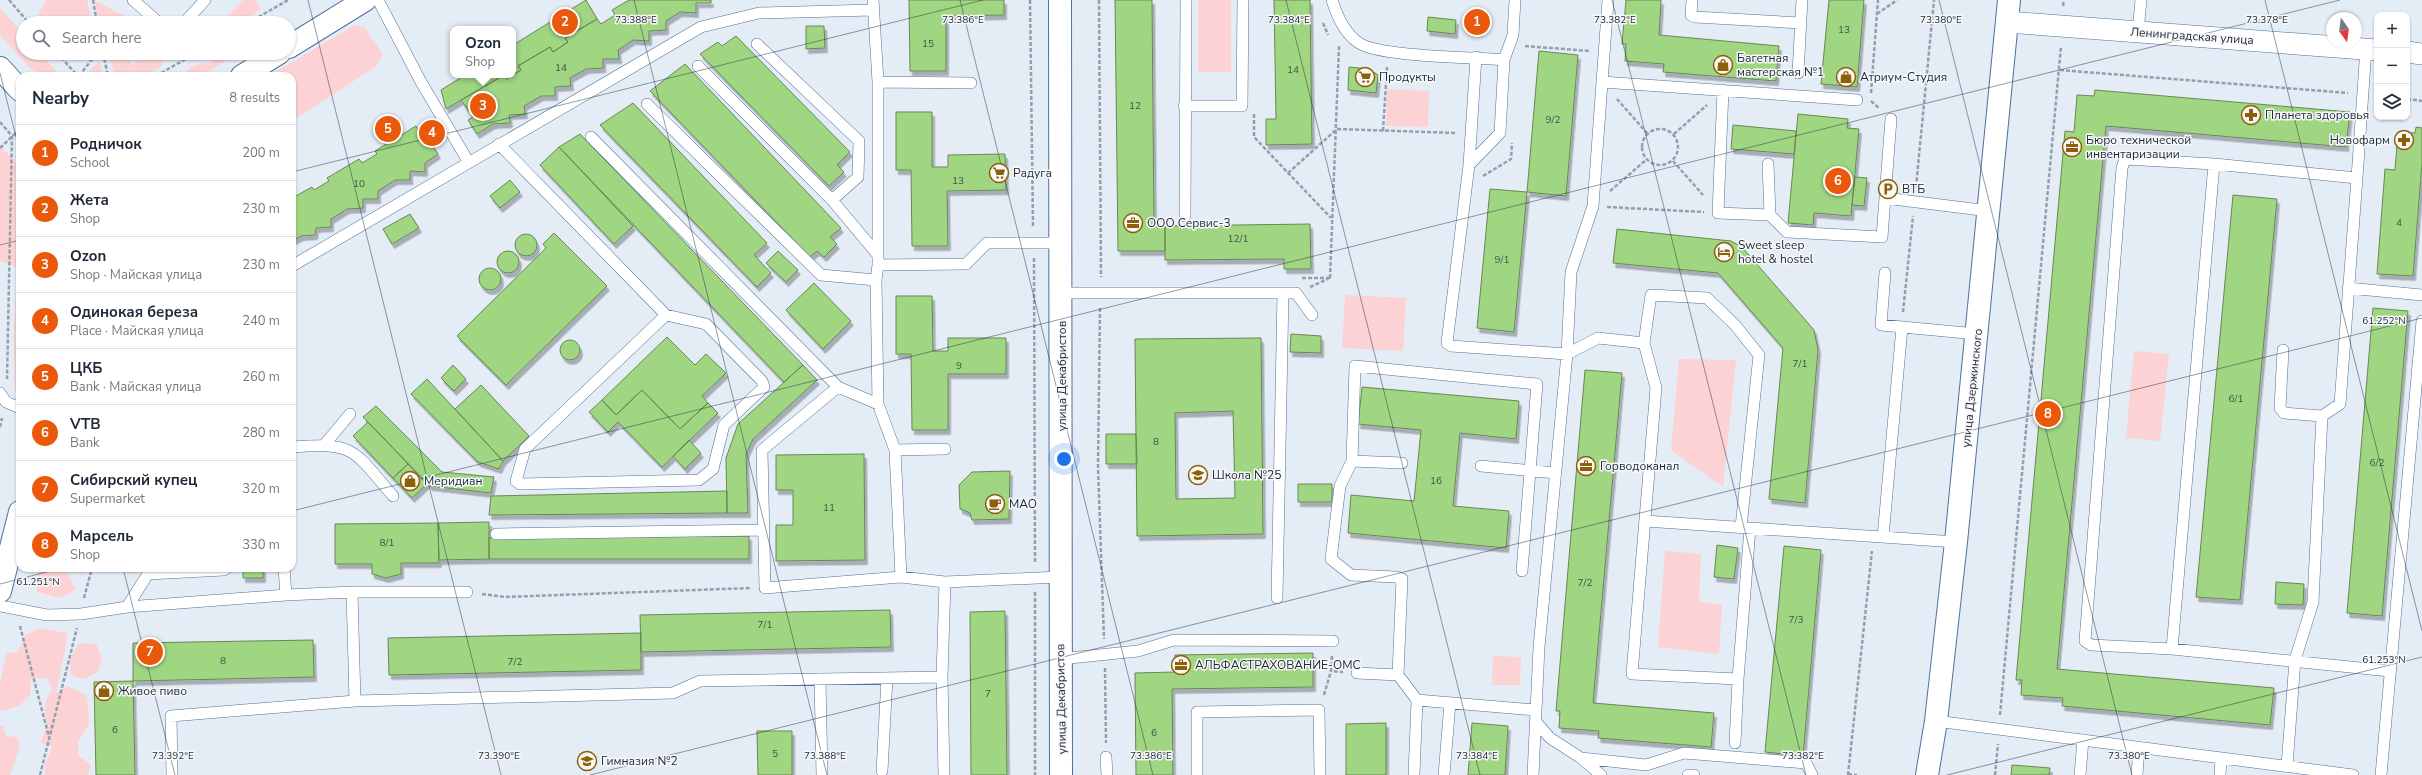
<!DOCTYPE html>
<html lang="en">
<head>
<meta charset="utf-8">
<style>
  :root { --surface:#fff; --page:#f6f6f7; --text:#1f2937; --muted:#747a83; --line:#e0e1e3; --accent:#ea580c }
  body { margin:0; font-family:"Nunito Sans",sans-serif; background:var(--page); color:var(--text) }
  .controls { position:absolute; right:12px; top:12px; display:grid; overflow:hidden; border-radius:8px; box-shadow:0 1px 3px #0004 }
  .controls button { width:36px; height:36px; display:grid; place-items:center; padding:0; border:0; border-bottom:1px solid var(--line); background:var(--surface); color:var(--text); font:20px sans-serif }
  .compass { position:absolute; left:2326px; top:12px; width:36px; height:36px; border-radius:50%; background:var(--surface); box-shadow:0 1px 3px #0004; rotate:166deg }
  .you { position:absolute; left:1064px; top:459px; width:14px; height:14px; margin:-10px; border:3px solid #fff; border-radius:50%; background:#1a73e8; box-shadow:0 0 0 6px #1a73e833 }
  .badge { display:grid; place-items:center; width:26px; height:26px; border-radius:50%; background:var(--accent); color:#fff; font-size:13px; font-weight:700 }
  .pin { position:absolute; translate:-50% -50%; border:2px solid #fff; box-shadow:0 1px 4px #0006 }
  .popup { position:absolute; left:450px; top:26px; width:66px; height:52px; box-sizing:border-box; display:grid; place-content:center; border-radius:8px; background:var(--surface); filter:drop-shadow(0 1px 3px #0005); font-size:13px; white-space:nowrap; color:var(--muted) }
  .popup b { font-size:15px; color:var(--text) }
  .popup::after { content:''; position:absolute; left:50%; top:100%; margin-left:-8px; border:8px solid transparent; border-top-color:var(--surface) }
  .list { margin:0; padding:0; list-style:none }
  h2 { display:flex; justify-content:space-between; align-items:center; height:52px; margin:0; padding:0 16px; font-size:17px }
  h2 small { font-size:13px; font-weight:400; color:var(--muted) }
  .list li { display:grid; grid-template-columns:26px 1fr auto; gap:12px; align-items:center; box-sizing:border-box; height:56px; padding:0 16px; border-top:1px solid var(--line) }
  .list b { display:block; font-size:15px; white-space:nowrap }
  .list p { margin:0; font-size:13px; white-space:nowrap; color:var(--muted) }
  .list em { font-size:13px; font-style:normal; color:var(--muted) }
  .icon { flex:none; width:22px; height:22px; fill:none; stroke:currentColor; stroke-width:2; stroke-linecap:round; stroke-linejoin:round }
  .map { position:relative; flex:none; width:2422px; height:775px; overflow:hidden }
  .search { position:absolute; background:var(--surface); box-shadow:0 1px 3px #0004; left:16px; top:16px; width:280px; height:44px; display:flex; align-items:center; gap:10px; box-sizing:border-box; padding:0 14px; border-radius:22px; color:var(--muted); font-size:15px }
  .panel { position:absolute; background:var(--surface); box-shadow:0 1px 3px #0004; left:16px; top:72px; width:280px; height:500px; border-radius:12px }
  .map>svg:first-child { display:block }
  .green { fill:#fcd2d4 }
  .building { fill:#a0d682; stroke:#688756; fill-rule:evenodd; filter:url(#shadow) }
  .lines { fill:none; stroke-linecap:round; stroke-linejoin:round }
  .lane-casing { stroke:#4e719d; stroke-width:12 }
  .street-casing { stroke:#4e719d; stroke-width:22 }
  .secondary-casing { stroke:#4e719d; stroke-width:24 }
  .path { stroke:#959fac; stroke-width:2.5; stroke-dasharray:4 2; stroke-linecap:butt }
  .lane { stroke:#fff; stroke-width:11 }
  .street { stroke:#fff; stroke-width:21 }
  .secondary { stroke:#fff; stroke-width:22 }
  .ticks { fill:none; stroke:#19283a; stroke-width:1; stroke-opacity:0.45 }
  .labels { text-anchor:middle; stroke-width:3; stroke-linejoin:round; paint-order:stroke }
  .number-label { font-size:10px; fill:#3b544c }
  .street-label { font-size:12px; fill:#19283a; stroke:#f8f8f8 }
  .poi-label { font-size:12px; fill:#19283a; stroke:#f8f8f8; text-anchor:start }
  .ticks-label { font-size:10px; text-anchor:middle; fill:#19283a; stroke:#f8f8f8; stroke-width:3; stroke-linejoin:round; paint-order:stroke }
</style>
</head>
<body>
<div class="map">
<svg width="2422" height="775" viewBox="0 0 2422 775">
  <defs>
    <filter id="shadow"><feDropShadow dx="2.5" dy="4.5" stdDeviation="0" flood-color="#0004"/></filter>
  </defs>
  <rect width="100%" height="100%" fill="#e4ecf6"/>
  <path class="green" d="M46 0H87L92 23H74L64 19V23H39L36 19Z
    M94 0 136 22 100 23Z
    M243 0H257L260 10 237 23H223V20Z
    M1198 0H1231V72H1198Z
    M0 8 23 34V53H40L56 71 53 76H41L30 68 0 35Z
    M355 25 365 28 383 54 375 67 292 121V76H268Z
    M129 53 131 65 152 53H182L173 60 164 59 161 67 145 76H115L110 59Z
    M217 53H239L201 76H183L190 67 211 62Z
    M99 61 103 76H85Z
    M1387 89 1429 91 1428 127 1386 126Z
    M0 146 20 167V382L15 391 14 332 17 267 0 261Z
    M1345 295 1406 298 1403 351 1342 348Z
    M2134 351 2169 354 2160 441 2126 438Z
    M1679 359 1736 360 1723 487 1671 450Z
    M1665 551 1701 554 1699 601 1722 605 1719 654 1658 647Z
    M38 568H85L84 574 66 571 76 590 60 598 37 592Z
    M110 568H153L133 574Z
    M39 628 67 633 66 646 56 693 68 686 87 696 89 724 78 742V755L91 765 88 775H45V765L53 746 41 743 47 724 44 705 52 689 48 678H31L30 695 19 706 2 711 0 709V683L7 653 18 652 26 635Z
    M79 643 96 644 102 658 98 672 83 679 71 675 70 659Z
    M1493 656 1521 657 1520 685H1492Z
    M0 725 3 726 6 736 17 737 20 746 10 775H0Z"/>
  <path class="building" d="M586 0 597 19 565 38 568 42 553 52 550 47 518 66 521 70 507 79 504 75H513V45Z
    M629 0H711V3H696V13L680 12 666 21V30L649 31V41L633 40 618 50 619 59H603V68L586 69 570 78 571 86 555 87V96H541L524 106 525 114 509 115 510 123 493 124 477 134 468 120 473 117 461 100 504 75 507 79 521 70 518 66 550 47 553 52 568 42 565 38 597 19 601 24 615 15 612 10Z
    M909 0H1004V15L946 16V71H910Z
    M1115 0H1152L1154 226H1165V251H1118Z
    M1274 0H1310L1312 144 1266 145V119H1276Z
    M1626 0H1661L1659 35 1779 46 1776 81 1663 72 1664 64 1625 61 1626 44H1622Z
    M1829 0H1864L1857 87 1821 84Z
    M1428 17 1456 20 1455 34 1427 31Z
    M806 26H824L825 48 806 49Z
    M736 36 850 152 837 165 844 172 829 186 700 54 718 42 722 46Z
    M1539 51 1578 55 1566 196 1527 192Z
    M685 64 841 228 830 237 837 244 824 257 817 251 810 257 650 91Z
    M1349 67 1369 69 1378 75 1376 93 1348 90Z
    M465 75H504L446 109 441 90Z
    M2095 90 2350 112 2346 147 2106 126 2057 669 2274 688 2270 725 2062 706 2063 698 2021 695 2022 680H2016L2065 131 2074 132 2077 95 2094 96Z
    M633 103 767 243 754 255 771 273 757 287 600 125Z
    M896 112H932V167H948V155L1005 154 1006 190 947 191 948 246H912L911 170H896Z
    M1798 114 1848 119 1847 128 1859 129 1851 216 1814 213 1813 225 1788 223Z
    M1733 125 1796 131 1794 154 1731 149Z
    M416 126 427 145 431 143 438 154 425 163V172L410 171V180H395L378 191V199H363V208L347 209 331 219V227L316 228 315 235 301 236 292 241V198L312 187 314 190 329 181 327 178 359 159 362 163 377 154 375 151Z
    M2416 127 2422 128V163L2413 276 2377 274 2385 169 2395 170 2398 132 2415 133Z
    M580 134 803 365 784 382 559 147Z
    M559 147 633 226 614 244 540 165Z
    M1855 177 1867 178 1864 206 1852 205Z
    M510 180 520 192 500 208 490 196Z
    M1490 189 1527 192 1514 332 1477 328Z
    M2233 195 2277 199 2240 600 2196 597Z
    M410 214 419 228 392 244 383 229Z
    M1310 224 1311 269H1284V259L1165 260V226Z
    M1617 229 1731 241 1742 247 1814 330 1818 350 1805 503 1769 499 1783 348 1718 273 1613 263Z
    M554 233 607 286 506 385 457 336 546 248 543 244Z
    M515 245a11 11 0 1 1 22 0a11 11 0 1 1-22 0Z
    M778 251 798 270 786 282 766 263Z
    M497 262a11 11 0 1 1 22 0a11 11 0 1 1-22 0Z
    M479 279a11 11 0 1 1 22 0a11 11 0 1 1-22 0Z
    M814 283 851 321 823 349 786 310Z
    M896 296H932L933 351H948V338H1006V374H948V430H912L911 354H896Z
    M2373 308 2408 311 2382 616 2347 613Z
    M1291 334 1321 336V353L1290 352Z
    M667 337 695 365 706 354 726 373 702 396 708 403 680 429 642 390 616 415 602 400Z
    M1261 338 1263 534 1137 536 1135 339ZM1233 411 1235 498 1176 499 1175 413Z
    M560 350a10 10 0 1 1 20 0a10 10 0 1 1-20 0Z
    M453 365 466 379 454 391 441 378Z
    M803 365 817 380 753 439 746 454 748 513H727L726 458 738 424Z
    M1585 370 1622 373 1593 703 1714 713 1711 747 1598 738 1599 731 1559 728 1560 711H1556Z
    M427 379 503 461 499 469 478 462 411 394Z
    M481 385 529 436 503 461 455 409Z
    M1362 387 1519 401 1516 439 1460 433 1457 464 1453 506 1509 511 1506 548 1348 533 1351 495 1414 501 1421 430 1358 424Z
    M642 390 680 429 708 403 718 413 662 467 618 422 608 432 589 412 602 400 616 415Z
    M376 406 442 472 494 477 491 493 430 486 363 417Z
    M368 422 408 464 393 478 353 436Z
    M1106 434H1136L1137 464H1106Z
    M689 440 701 453 685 469 673 456Z
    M864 454 865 560 776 561V525H793V490H776V455Z
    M408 464 427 484 412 498 393 478Z
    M1010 471 1009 519 972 520 970 513 960 509 959 485 972 472Z
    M1298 484H1332V502H1298Z
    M727 491V513L489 515 491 496Z
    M489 522V559L439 560 438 523Z
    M438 523 439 563H401V574L386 578 372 574V564H335V524Z
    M749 536V559H489V538Z
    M1717 545 1738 548 1734 579 1714 577Z
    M1784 546 1821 550 1803 756 1765 752Z
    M243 568H263V578H243Z
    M2276 582 2304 584 2303 605 2275 604Z
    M890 610 891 647 641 652 640 615Z
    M1005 611 1007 775H971L970 612Z
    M641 633V670L389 675 388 638Z
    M313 640 314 677 133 681V643Z
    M1313 653V687L1172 689 1173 775H1136L1135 673 1175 672V655Z
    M133 681 135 775H96L94 682Z
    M1386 723V775H1346V724Z
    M1472 723 1508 726 1505 775H1468Z
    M757 731H792V775H758Z
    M2012 765 2050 768 2049 775H2011Z"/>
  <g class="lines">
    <g class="lane-casing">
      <path id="lane" d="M133 0 157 21 162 23
        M378 0 421 82 468 161
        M873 0 878 82V265L876 280 878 404 895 450 901 577
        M1332 0C1337 16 1344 33 1359 43 1380 57 1473 57 1504 60
        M1692 0 1691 15 1695 17 1800 23
        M184 23 205 0
        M2138 32 2141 0
        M757 44 859 141 858 177 832 200
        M2366 48 2357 178 2214 164 2125 159 2122 168 2085 641 2091 645 2172 649 2390 671
        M1476 57 1469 165 1447 343 1451 346 1567 354 1598 338 1644 343
        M698 66 832 200 878 255
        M1798 73 1802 0
        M878 82 971 83
        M1602 82 1857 100
        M1723 90 1718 213 1770 215
        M647 104 821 275 876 280
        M1184 106H1242L1243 0
        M591 137 838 387 878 404
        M499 144 666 315 706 324 762 381 764 387 724 425 713 469 699 480 520 484 516 481 525 449 666 315
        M1768 164 1770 215 1787 232 1882 237 1891 119
        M1469 165 1500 133 1504 60 1513 35 1515 0
        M1885 198 1989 211
        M1185 216 1186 0
        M878 265 966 264 987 243H1060
        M292 266 701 27 759 13 873 10
        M1885 273 1881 325 1977 334
        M2348 288 2422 295
        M1061 293H1296L1312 315
        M2283 350 2280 408 2284 413 2322 416
        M838 387 762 450 765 588 901 577 945 582 1060 577
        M0 393 6 402 20 408
        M325 444 350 414
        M292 447C356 442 353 450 393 496
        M895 450 945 449
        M1352 461 1402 463
        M1481 466 1556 473
        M1645 521 1956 542
        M496 534 764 530
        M1883 537 1902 327
        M284 568 286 595
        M352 592 355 701
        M1277 598 1283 293
        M0 606 47 615 81 614 127 607 286 595 352 592H467
        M127 607 148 574 224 570 227 568
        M2172 649 2214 164
        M1060 659 1138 651 1174 640 1333 641
        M1357 673 1398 675
        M820 679 822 775
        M1738 679 1632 674 1656 388 1644 343 1651 295 1707 298 1735 325 1759 355 1741 527
        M1417 700 1536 710
        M1936 721 2353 775
        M1536 722 1550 738 1581 758 1646 765 1684 753 1806 763 1812 775
        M1735 743 1738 679 1750 528
        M1106 757 1107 775
        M1581 758 1601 775
        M2287 766 2295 660 2313 602 2322 416 2340 404 2357 178
        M882 771 887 678
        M172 775 171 716 355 701 673 693 700 681 942 677
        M944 775 942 677 945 582
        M1197 775V712L1319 710 1320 775
        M1414 775 1417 700 1398 675 1402 579 1396 577 1351 575 1331 559 1340 486 1352 461 1355 366 1537 384 1522 571
        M1444 775 1450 703
        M1533 775 1539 647 1567 354 1571 272 1593 206 1608 0
        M1688 775H1694
        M2080 775 2083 740
        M2137 775 2139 747
        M2220 775 2221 758
        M2381 775 2422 321"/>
    </g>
    <g class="street-casing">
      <path id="street" d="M2007 22 2377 50
        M2407 52 2422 54"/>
    </g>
    <g class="secondary-casing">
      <path id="secondary" d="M1060 0 1061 775
        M289 47 365 0
        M0 68 20 90
        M242 76 279 53
        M0 591 20 512
        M1927 775 1936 721 1956 542 2009 0"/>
    </g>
    <path class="path" d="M9 0 29 23
      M93 0 97 23
      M1030 0 1033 227
      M1099 0 1101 277
      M2063 6 2064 0
      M1877 14 1897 0
      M248 23 288 0
      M1323 23 1328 35
      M1525 46 1590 51
      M57 53 78 76
      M103 53 108 76
      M2060 70 2348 93
      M79 76 97 53
      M156 76 196 53
      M1871 93 1878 0
      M1617 99 1647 133
      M2407 99 2422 101
      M1871 101 1880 109
      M1254 114V137L1331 218
      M0 122 12 136 7 379
      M1642 147a18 18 0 1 1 36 0a18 18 0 1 1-36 0Z
      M1383 131 1387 67
      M1674 134 1707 105
      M0 148 20 129
      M1673 161 1703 195
      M1288 173 1337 129 1456 133
      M1483 176 1511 159 1512 143
      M1916 187 1934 0
      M1610 191 1646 160
      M1607 207 1704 212
      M1034 258 1035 563
      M1302 278H1330
      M1330 278 1339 46
      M1310 287 1328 279
      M1100 308 1098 467 1104 639
      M1903 312 1913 216
      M0 427 2 418
      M1035 592V775
      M482 594 505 597 750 588
      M84 598 92 568
      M20 626 49 737
      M1332 656 1331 671 1343 672
      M1105 668 1106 743
      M1324 695 1331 671
      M2000 715 2061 46
      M1848 774 1857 775
      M40 775 77 628
      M1848 775 1872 551
      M1995 775 1998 744"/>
    <use href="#lane" class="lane"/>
    <use href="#street" class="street"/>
    <use href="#secondary" class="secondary"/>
  </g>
  <path class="ticks" d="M308 0 501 775M634 0 827 775M960 0 1153 775M1286 0 1480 775M1612 0 1806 775M1939 0 2132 775M2265 0 2422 631M0 73 20 153M292 172 983 0M0 245 20 240M292 511 2340 0M123 568 175 775M0 584 62 568M590 775 2422 318M1947 775 2422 657"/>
  <defs>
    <g id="shop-ring" transform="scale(1)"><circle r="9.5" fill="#f8f8f8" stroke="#8e5f07" stroke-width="1.5"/><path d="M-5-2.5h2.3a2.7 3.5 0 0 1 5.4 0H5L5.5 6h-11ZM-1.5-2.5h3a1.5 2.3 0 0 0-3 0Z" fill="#8e5f07"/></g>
    <g id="supermarket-ring" transform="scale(1)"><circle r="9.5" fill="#f8f8f8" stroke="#8e5f07" stroke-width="1.5"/><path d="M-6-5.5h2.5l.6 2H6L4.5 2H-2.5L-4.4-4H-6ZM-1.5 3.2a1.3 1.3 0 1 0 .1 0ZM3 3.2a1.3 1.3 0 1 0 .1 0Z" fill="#8e5f07"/></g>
    <g id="pharmacy-ring" transform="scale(1)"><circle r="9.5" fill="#f8f8f8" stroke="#8e5f07" stroke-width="1.5"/><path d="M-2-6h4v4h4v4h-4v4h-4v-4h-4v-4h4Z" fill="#8e5f07"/></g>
    <g id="office-ring" transform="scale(1)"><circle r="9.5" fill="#f8f8f8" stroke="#8e5f07" stroke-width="1.5"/><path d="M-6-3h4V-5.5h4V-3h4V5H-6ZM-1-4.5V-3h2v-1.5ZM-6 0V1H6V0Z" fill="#8e5f07"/></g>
    <g id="parking-ring" transform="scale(1)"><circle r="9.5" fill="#f8f8f8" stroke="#8e5f07" stroke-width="1.5"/><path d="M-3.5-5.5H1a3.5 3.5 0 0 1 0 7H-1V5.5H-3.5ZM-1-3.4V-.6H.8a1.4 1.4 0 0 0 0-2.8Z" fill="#8e5f07"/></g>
    <g id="hotel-ring" transform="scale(1)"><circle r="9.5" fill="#f8f8f8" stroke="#8e5f07" stroke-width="1.5"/><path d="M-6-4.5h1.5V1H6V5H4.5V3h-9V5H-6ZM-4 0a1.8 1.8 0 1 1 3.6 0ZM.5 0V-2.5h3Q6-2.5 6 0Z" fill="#8e5f07"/></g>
    <g id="school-ring" transform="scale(1)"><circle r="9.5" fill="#f8f8f8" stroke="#8e5f07" stroke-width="1.5"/><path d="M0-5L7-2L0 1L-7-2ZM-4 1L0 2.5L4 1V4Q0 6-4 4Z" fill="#8e5f07"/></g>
    <g id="cafe-ring" transform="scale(1)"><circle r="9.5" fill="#f8f8f8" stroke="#8e5f07" stroke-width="1.5"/><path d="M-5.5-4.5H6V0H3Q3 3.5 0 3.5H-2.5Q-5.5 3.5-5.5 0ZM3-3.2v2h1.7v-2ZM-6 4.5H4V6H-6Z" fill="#8e5f07"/></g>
  </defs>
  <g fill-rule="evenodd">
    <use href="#shop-ring" x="1723" y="65"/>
    <use href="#supermarket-ring" x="1365" y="77"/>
    <use href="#shop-ring" x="1846" y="77"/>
    <use href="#pharmacy-ring" x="2251" y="115"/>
    <use href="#pharmacy-ring" x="2404" y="140"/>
    <use href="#office-ring" x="2072" y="147"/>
    <use href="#supermarket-ring" x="999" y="173"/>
    <use href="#parking-ring" x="1888" y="189"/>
    <use href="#office-ring" x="1133" y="223"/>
    <use href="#hotel-ring" x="1724" y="252"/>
    <use href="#office-ring" x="1586" y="466"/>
    <use href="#school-ring" x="1198" y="475"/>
    <use href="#shop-ring" x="410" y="481"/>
    <use href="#cafe-ring" x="995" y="504"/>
    <use href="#office-ring" x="1181" y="665"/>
    <use href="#shop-ring" x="104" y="691"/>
    <use href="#school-ring" x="587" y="761"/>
  </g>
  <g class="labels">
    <g class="number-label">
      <text x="1844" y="33">13</text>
      <text x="928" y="47">15</text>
      <text x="561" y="71">14</text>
      <text x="1293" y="73">14</text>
      <text x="1135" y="109">12</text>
      <text x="1553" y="123">9/2</text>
      <text x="958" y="184">13</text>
      <text x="359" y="187">10</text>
      <text x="2399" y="226">4</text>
      <text x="1238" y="242">12/1</text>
      <text x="1502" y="263">9/1</text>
      <text x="1800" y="367">7/1</text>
      <text x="959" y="369">9</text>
      <text x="2236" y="402">6/1</text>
      <text x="1156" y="445">8</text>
      <text x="2377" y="466">6/2</text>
      <text x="1436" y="484">16</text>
      <text x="829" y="511">11</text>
      <text x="387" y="546">8/1</text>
      <text x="1585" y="586">7/2</text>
      <text x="1796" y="623">7/3</text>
      <text x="765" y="628">7/1</text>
      <text x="223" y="664">8</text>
      <text x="515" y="665">7/2</text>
      <text x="988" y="697">7</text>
      <text x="115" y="733">6</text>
      <text x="1154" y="736">6</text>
      <text x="775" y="757">5</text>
    </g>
    <g class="street-label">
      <text transform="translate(2192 36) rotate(4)" y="4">Ленинградская улица</text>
      <text transform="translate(1062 376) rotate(-90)" y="4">улица Декабристов</text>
      <text transform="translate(1972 388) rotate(-84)" y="4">улица Дзержинского</text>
      <text transform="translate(1061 699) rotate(-91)" y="4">улица Декабристов</text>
    </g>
    <g class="poi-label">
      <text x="1737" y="62">Багетная<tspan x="1737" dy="14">мастерская №1</tspan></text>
      <text x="1379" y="81">Продукты</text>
      <text x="1860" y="81">Атриум-Студия</text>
      <text x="2265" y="119">Планета здоровья</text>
      <text x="2086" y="144">Бюро технической<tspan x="2086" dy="14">инвентаризации</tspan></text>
      <text x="2390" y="144" text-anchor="end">Новофарм</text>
      <text x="1013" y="177">Радуга</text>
      <text x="1902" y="193">ВТБ</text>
      <text x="1147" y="227">ООО Сервис-3</text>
      <text x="1738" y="249">Sweet sleep<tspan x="1738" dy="14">hotel &amp; hostel</tspan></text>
      <text x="1600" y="470">Горводоканал</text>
      <text x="1212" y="479">Школа №25</text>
      <text x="424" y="485">Меридиан</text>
      <text x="1009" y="508">МАО</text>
      <text x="1195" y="669">АЛЬФАСТРАХОВАНИЕ-ОМС</text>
      <text x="118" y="695">Живое пиво</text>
      <text x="601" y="765">Гимназия №2</text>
    </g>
  </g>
  <g class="ticks-label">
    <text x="636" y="23">73.388°E</text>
    <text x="963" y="23">73.386°E</text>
    <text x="1289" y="23">73.384°E</text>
    <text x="1615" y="23">73.382°E</text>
    <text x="1941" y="23">73.380°E</text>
    <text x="2267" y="23">73.378°E</text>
    <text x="2384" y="324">61.252°N</text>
    <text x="38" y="585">61.251°N</text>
    <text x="2384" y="663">61.253°N</text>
    <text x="173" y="759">73.392°E</text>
    <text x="499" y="759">73.390°E</text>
    <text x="825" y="759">73.388°E</text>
    <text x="1151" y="759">73.386°E</text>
    <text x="1477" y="759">73.384°E</text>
    <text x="1803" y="759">73.382°E</text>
    <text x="2129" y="759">73.380°E</text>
  </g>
</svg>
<div class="controls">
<button>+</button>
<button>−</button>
<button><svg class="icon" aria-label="layers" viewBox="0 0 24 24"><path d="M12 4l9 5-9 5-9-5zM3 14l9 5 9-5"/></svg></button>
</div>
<svg class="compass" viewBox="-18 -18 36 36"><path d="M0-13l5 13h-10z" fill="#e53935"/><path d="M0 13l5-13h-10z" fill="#747a83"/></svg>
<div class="you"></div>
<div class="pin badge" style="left:1477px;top:22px">1</div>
<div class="pin badge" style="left:565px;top:22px">2</div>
<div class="pin badge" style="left:483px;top:106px">3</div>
<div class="popup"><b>Ozon</b>Shop</div>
<div class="pin badge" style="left:432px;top:133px">4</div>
<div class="pin badge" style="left:388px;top:129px">5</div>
<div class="pin badge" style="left:1838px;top:181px">6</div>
<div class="pin badge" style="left:150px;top:652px">7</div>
<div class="pin badge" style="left:2048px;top:414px">8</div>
<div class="search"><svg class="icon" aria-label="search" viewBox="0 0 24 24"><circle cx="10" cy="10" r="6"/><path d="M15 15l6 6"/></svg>Search here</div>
<section class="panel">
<h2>Nearby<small>8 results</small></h2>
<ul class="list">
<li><span class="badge">1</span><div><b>Родничок</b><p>School</p></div><em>200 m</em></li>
<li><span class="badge">2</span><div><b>Жета</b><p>Shop</p></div><em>230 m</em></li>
<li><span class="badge">3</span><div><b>Ozon</b><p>Shop · Майская улица</p></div><em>230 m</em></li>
<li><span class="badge">4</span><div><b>Одинокая береза</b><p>Place · Майская улица</p></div><em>240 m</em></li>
<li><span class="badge">5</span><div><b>ЦКБ</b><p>Bank · Майская улица</p></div><em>260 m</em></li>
<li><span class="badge">6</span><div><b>VTB</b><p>Bank</p></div><em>280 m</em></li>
<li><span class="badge">7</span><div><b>Сибирский купец</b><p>Supermarket</p></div><em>320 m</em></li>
<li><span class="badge">8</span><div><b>Марсель</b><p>Shop</p></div><em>330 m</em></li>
</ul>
</section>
</div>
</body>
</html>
